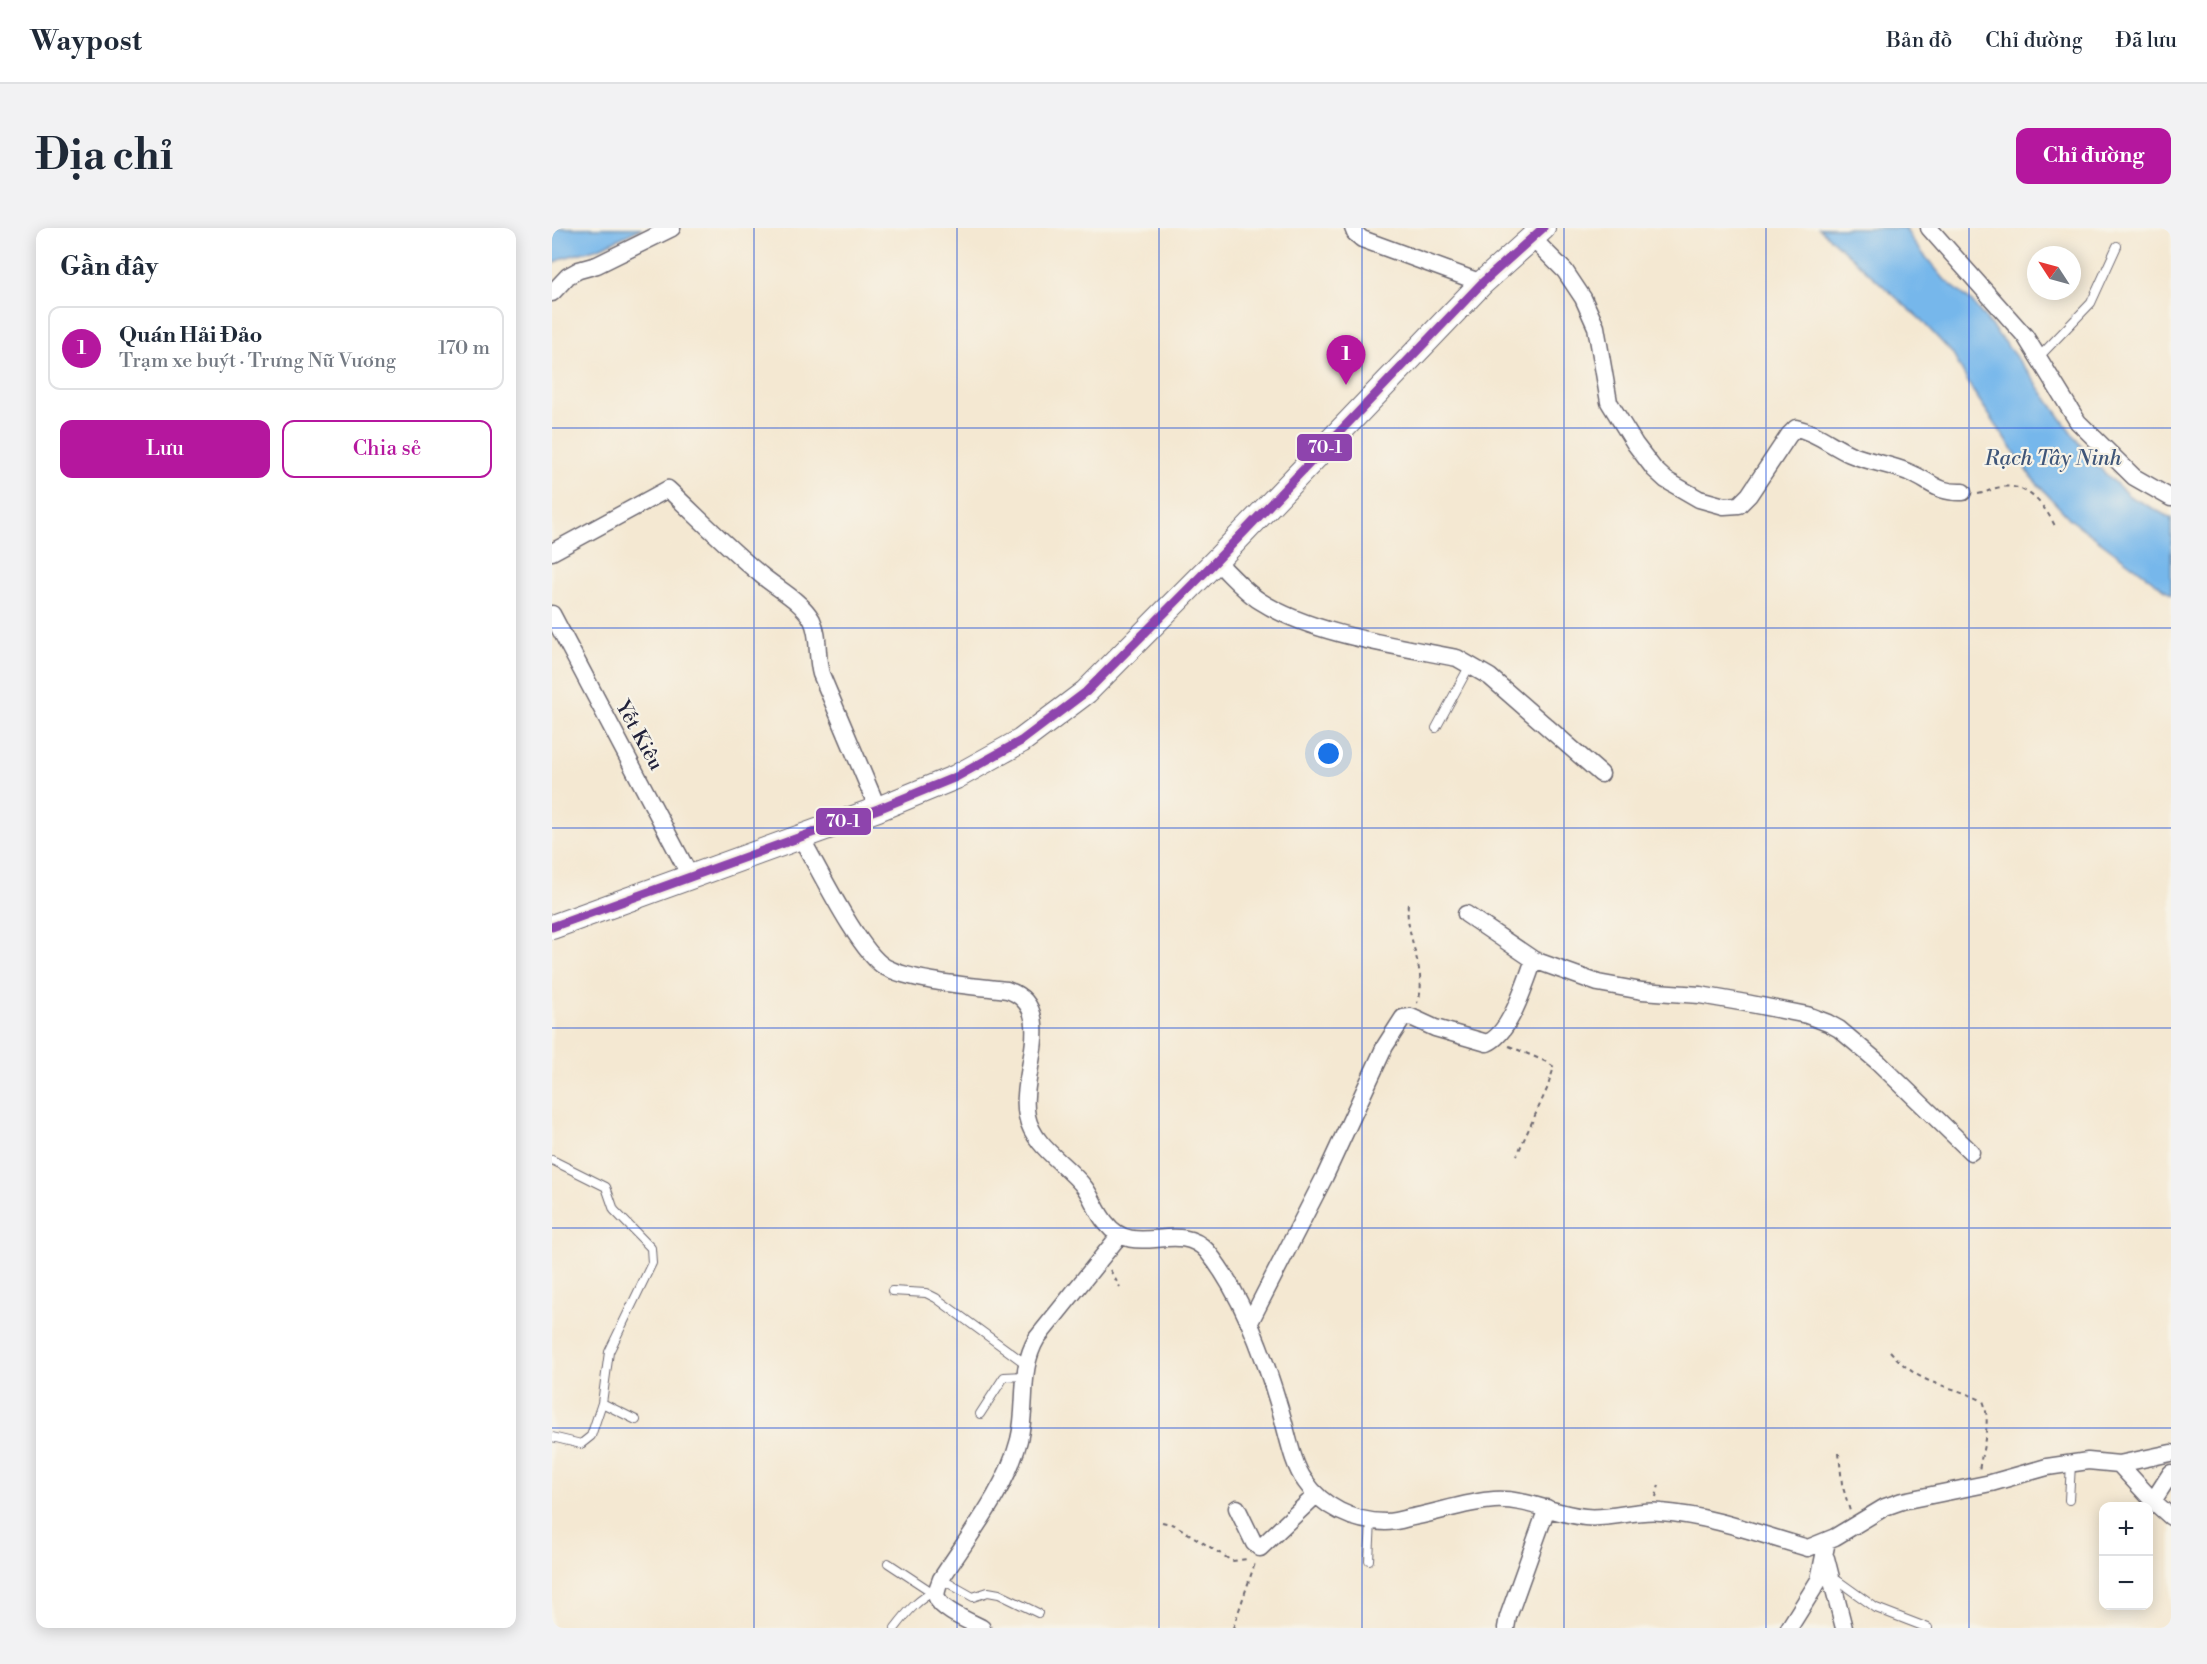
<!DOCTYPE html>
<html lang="vi">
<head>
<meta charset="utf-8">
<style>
  :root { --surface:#fff; --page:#f2f2f3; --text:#1f2937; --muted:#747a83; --line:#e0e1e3; --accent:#b5179e }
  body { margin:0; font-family:"Libre Bodoni",serif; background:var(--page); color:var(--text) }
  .controls { position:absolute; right:18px; bottom:18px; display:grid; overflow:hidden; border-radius:12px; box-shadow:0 3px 15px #0003 }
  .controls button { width:54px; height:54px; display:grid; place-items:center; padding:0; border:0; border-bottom:2px solid var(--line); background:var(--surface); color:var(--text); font:30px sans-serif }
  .compass { position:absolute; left:1475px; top:18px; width:54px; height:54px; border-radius:50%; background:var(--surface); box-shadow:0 3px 15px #0003; rotate:306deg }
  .you { position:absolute; left:777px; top:526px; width:21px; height:21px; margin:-15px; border:4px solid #fff; border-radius:50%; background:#1a73e8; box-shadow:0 0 0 9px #1a73e833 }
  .badge { display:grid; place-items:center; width:39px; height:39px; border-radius:50%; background:var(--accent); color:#fff; font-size:20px; font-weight:700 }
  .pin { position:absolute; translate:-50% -50px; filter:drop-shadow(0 2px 3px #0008) }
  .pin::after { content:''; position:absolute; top:32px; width:21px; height:18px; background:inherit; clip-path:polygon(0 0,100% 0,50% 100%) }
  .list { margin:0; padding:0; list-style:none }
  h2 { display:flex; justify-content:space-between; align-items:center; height:78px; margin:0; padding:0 24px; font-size:26px }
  h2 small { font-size:20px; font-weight:400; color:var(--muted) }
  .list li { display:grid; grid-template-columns:39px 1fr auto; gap:18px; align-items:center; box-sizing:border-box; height:84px; margin:0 12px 12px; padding:0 12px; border:2px solid var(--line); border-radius:12px }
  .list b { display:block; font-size:22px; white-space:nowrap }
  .list p { margin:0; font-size:20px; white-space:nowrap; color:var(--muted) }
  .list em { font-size:20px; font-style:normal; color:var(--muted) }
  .actions { display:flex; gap:12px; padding:18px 24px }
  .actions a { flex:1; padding:14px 0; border:2px solid var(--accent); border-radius:12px; text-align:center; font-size:21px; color:var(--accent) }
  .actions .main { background:var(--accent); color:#fff }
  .map { position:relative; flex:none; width:1619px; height:1400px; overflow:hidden; border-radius:12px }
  header { display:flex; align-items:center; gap:36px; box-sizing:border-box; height:84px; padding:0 30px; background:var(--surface); border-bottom:2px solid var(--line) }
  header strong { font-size:28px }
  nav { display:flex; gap:33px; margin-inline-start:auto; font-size:21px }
  .intro { display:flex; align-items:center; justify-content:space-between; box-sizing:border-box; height:144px; padding:0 36px }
  h1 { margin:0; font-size:42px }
  .button { padding:15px 27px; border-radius:12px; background:var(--accent); color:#fff; font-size:21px; font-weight:700 }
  main { display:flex; gap:36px; padding:0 36px }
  aside { flex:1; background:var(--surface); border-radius:12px; box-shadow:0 3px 15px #0003 }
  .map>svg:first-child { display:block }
  .water { fill:#76b7eb; stroke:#4c6c93; stroke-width:1.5 }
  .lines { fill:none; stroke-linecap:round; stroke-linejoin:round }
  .service-casing { stroke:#6c6770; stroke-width:10 }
  .minor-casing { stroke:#6c6770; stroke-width:19 }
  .secondary-casing { stroke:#6c6770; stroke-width:26 }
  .path { stroke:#6c6770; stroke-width:2; stroke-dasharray:4.5 4.5; stroke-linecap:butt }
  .service { stroke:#fff; stroke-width:8 }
  .minor { stroke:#fff; stroke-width:16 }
  .secondary { stroke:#fff; stroke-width:24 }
  .bus-1-casing { stroke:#f7f3e8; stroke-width:14 }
  .bus-1 { stroke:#8e44ad; stroke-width:9 }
  .grid { fill:none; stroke:#1d4ed8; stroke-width:1.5; stroke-opacity:0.55 }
  .labels { text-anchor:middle; stroke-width:4.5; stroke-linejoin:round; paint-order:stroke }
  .street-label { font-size:20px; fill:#22223b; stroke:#f7f3e8 }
  .water-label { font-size:21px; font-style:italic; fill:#3f5679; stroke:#f7f3e8 }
  .line-badge { stroke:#f7f3e8; stroke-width:2 }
  .badge-label { font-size:16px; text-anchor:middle; font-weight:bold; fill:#fff }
</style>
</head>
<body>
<header>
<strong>Waypost</strong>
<nav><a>Bản đồ</a><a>Chỉ đường</a><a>Đã lưu</a></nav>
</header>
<div class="intro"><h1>Địa chỉ</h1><a class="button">Chỉ đường</a></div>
<main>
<aside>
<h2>Gần đây<small></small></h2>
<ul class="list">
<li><span class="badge">1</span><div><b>Quán Hải Đảo</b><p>Trạm xe buýt · Trưng Nữ Vương</p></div><em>170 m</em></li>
</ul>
<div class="actions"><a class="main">Lưu</a><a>Chia sẻ</a></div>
</aside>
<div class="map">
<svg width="1619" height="1400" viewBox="0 0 1619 1400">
  <rect width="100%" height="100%" fill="#f7f3e8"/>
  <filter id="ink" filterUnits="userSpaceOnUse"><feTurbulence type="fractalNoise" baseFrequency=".0167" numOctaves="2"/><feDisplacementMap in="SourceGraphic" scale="12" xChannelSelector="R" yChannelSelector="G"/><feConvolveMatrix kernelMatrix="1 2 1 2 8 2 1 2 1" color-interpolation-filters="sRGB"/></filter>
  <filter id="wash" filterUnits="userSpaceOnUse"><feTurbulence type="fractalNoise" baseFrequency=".008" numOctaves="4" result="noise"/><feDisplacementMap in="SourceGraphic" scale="24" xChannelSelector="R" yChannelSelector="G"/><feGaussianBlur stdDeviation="1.35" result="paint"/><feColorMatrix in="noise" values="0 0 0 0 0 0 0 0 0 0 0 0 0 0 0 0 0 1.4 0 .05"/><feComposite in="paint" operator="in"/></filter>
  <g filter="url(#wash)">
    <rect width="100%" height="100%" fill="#f4e8d2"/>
    <path class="water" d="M0 0H90L47 20 11 30 0 37Z
      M1267 0H1353L1362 15 1393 52 1420 74 1476 144 1539 232 1577 268 1619 290V366L1518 291 1480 250 1421 163 1400 125 1368 91Z"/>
  </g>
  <g filter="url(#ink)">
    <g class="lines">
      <g class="service-casing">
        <path id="service" d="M1486 130 1539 75 1565 18
          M884 500 918 437
          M0 932 54 959 62 982 99 1020 100 1035 57 1124 50 1175 39 1208 29 1216 0 1209
          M340 1063 374 1065 384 1070 474 1136
          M50 1175 84 1192
          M428 1186 452 1149 473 1148
          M1517 1272 1519 1236
          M817 1332 819 1292
          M336 1335 380 1364
          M1282 1350 1324 1380 1376 1400
          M389 1351 421 1369 436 1364 447 1366 486 1385
          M343 1400C356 1383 366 1371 385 1362"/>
      </g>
      <g class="minor-casing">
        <path id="minor" d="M801 0 803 5 810 11 930 55
          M1377 0 1473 108 1526 194 1582 249 1619 270
          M981 11 1013 43 1031 70 1044 99 1057 174 1083 216 1102 241 1114 252 1147 271 1172 278 1187 277 1197 267 1237 207 1244 200C1264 204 1280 218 1298 226 1317 234 1337 236 1356 244 1379 253 1384 265 1411 264
          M0 65 16 48 27 42 45 37 120 0
          M0 324 116 261C146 289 176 320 208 346 224 360 250 373 260 392 268 408 264 429 269 446L326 581
          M664 333C678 346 692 363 708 373 759 406 845 418 905 430L938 449 1049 546
          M0 386 138 648
          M248 608C265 637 307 724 333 739 361 754 422 758 455 762 508 779 466 849 475 888 481 919 515 936 533 960 541 971 545 985 554 995 582 1032 626 991 655 1023 690 1065 713 1130 728 1181 735 1203 740 1236 753 1253 770 1279 802 1294 833 1294 841 1294 849 1292 856 1290 885 1285 913 1274 942 1272 974 1270 1002 1286 1033 1289 1059 1292 1084 1281 1109 1284 1161 1288 1207 1306 1256 1320L1283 1309 1333 1279 1350 1273 1439 1255 1495 1239 1536 1233 1567 1236 1619 1225
          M914 686 982 732 1046 755 1090 763 1148 767 1194 775 1255 787 1276 795 1287 801 1326 834 1419 924
          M698 1094 773 948 833 818 851 790 859 789 883 800 935 815C959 805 973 755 982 732
          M1567 1236 1601 1273 1619 1289
          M1601 1273 1619 1245
          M685 1280 702 1315 708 1320 764 1267
          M1274 1330 1292 1400
          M430 1400C419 1394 389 1382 385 1370 383 1364 387 1357 389 1351 416 1309 455 1260 467 1212 476 1177 466 1142 485 1110L567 1008
          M954 1400 956 1389 995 1280
          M1237 1400 1267 1352 1275 1313"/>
      </g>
      <g class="secondary-casing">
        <path id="secondary" d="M0 699 326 581 404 549 469 513 534 464 664 333 930 55 991 0"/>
      </g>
      <path class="path" d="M1426 266C1433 265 1438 262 1444 260 1473 252 1492 276 1503 298
        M856 676C852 707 878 749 865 775
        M957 818 995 834 1002 839 995 861 965 927
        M558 1042 568 1059
        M1338 1123C1371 1161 1391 1153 1431 1173 1440 1193 1430 1222 1427 1243
        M1287 1225 1290 1256 1298 1283
        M1104 1269 1107 1257
        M610 1294 623 1297 680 1333 696 1331
        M681 1400 703 1335"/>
      <use href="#service" class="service"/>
      <use href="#minor" class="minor"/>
      <use href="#secondary" class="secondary"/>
      <g class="bus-1-casing">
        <path id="bus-1" d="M0 699 326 581 404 549 469 513 534 464 664 333 930 55 991 0"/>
      </g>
      <use href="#bus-1" class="bus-1"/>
    </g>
  </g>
  <path class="grid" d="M202 0V1400M405 0V1400M607 0V1400M810 0V1400M1012 0V1400M1214 0V1400M1417 0V1400M0 200H1619M0 400H1619M0 600H1619M0 800H1619M0 1000H1619M0 1200H1619"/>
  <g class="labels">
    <g class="street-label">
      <text transform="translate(88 507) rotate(61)" y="7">Yết Kiêu</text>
    </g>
    <g class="water-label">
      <text x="1501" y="237">Rạch Tây Ninh</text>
    </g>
  </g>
  <g class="line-badge">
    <rect x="744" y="205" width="57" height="29" rx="6" fill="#8e44ad"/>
    <rect x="263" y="579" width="57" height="29" rx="6" fill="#8e44ad"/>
  </g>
  <g class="badge-label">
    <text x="773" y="225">70-1</text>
    <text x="291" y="599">70-1</text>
  </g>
</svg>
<div class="controls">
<button>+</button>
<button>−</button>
</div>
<svg class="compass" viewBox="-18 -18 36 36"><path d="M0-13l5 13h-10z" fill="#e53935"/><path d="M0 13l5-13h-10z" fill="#747a83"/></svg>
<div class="you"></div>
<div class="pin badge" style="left:794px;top:157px">1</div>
</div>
</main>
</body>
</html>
